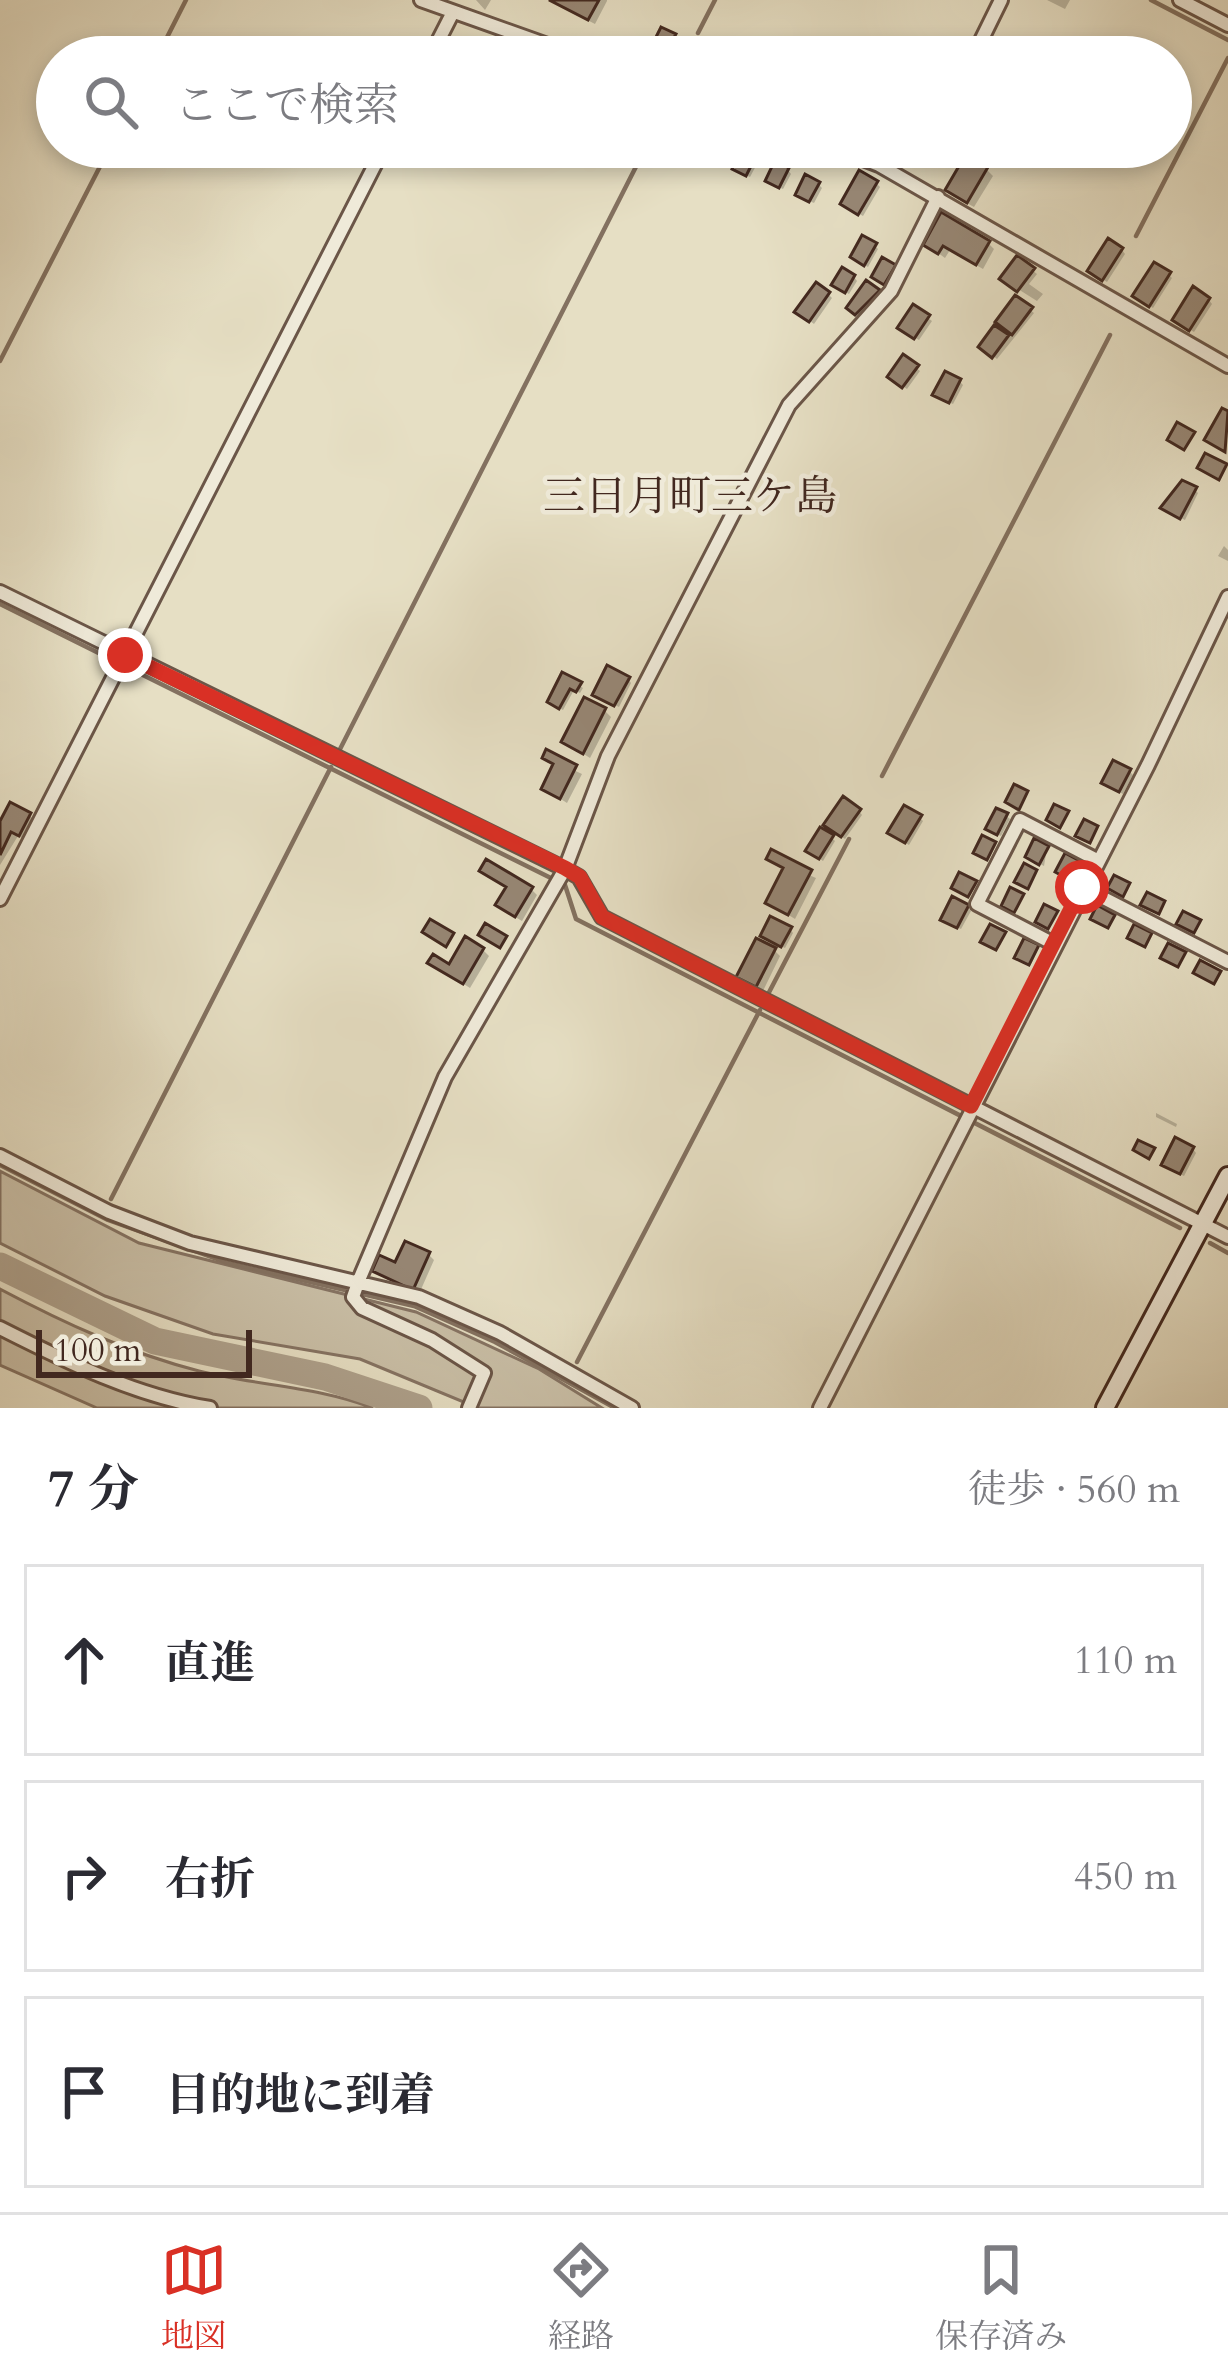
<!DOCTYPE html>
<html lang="ja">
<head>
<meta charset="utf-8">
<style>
  :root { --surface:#fff; --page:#f7f7f7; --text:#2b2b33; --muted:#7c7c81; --line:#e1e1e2; --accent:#d93025 }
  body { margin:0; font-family:Cardo,"Noto Serif JP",serif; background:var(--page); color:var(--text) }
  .scale { position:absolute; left:36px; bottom:30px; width:216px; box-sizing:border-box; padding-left:12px; border:6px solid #42281f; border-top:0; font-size:33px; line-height:42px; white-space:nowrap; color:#42281f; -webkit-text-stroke:9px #efead9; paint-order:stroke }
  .stop { position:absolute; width:36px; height:36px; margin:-27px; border:9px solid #d93025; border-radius:50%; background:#fff }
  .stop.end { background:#d93025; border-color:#fff; box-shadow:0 3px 12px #0008 }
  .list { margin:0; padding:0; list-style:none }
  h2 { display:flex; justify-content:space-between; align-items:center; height:156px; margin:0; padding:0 48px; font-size:51px }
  h2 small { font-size:39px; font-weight:400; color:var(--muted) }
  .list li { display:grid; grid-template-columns:78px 1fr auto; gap:36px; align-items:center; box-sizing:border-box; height:192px; margin:0 24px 24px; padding:0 24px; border:3px solid var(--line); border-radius:0px }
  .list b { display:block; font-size:45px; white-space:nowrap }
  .list em { font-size:39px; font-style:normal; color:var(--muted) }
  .icon { flex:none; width:66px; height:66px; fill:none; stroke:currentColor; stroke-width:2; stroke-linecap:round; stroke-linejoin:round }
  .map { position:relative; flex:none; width:1228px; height:1408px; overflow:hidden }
  .search { position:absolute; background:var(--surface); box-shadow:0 6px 18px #0003; left:36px; right:36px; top:36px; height:132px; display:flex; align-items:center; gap:30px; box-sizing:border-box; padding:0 42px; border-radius:66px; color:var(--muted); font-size:45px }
  .sheet { height:804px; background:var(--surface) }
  nav { display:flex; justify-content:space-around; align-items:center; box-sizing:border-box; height:168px; border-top:3px solid var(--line); background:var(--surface); font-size:33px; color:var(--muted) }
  nav a { display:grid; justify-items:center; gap:6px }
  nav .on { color:var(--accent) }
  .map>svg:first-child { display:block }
  .green { fill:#cac0a8; stroke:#867464; stroke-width:3 }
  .shadow { fill:#0003 }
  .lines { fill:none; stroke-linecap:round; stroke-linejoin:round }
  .stream { stroke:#837160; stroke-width:4.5 }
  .river { stroke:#aea18c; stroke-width:27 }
  .building { fill:#978775; stroke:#42281f; stroke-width:3 }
  .street-casing { stroke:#6b5648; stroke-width:18 }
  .secondary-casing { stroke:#42281f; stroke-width:22 }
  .street { stroke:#efead9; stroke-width:12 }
  .secondary { stroke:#efead9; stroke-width:16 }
  .route { stroke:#d93025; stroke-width:15 }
  .labels { text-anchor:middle; stroke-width:9; stroke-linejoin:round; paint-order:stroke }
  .quarter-label { font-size:42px; fill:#42281f; stroke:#efead9 }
</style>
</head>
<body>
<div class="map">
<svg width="1228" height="1408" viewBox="0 0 1228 1408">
  <rect width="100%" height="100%" fill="#e6dfc4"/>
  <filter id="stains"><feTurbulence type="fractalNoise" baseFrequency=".00167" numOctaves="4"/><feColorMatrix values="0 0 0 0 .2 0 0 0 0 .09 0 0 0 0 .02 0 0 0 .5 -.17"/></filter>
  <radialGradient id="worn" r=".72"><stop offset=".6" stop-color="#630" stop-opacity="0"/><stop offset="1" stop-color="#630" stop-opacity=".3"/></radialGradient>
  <path class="green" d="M0 1171 139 1243 416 1312 539 1369 602 1408H478L360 1359 213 1334 105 1296 0 1243Z
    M0 1289C64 1323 129 1353 199 1371 258 1386 316 1386 373 1408H97L0 1365Z"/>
  <path class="shadow" d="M476 0H491L485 10Z
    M548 0H607V1L595 24Z
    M1047 0H1070L1065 9Z
    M674 36 678 40 670 55 658 50Z
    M692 45 704 53 702 57H686Z
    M716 147 735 150 727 165 715 159Z
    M933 147H952L953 149 947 160Z
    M755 158 758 162 750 177 739 172Z
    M986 169 993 176 974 207 954 196Z
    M788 170 791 174 783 189 772 184Z
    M876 183 880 187 863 216 847 207Z
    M818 184 822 188 814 203 802 198Z
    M988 243 994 249 983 269 950 250 945 258 926 244Z
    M875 246 878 249 868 267 857 260Z
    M1122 250 1125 254 1107 282 1094 274Z
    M1018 259 1037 274 1029 284 1043 294 1037 301 1007 282Z
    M1169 275 1172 278 1153 308 1139 299Z
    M854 277 857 281 849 294 838 288Z
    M867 284 882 295 861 316 850 308Z
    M828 294 832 298 814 324 802 315Z
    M1016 299 1034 313 997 359 982 347Z
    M1209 300 1212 304 1194 332 1179 323Z
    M914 308 932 321 919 340 904 331Z
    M904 358 920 371 907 389 894 380Z
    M959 381 963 385 953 404 940 398Z
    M1195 490 1198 493 1185 520 1167 511Z
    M1224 546 1228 550V561L1218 556Z
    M564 676 583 688 580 693 574 690 563 710 554 705Z
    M628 679 631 683 619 707 600 698Z
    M605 711 611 717 590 758 565 742Z
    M546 757 582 774 567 803 544 788 556 766Z
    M1129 771 1133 775 1123 794 1108 786Z
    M859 811 862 815 845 839 830 828Z
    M29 815 35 821 26 840 18 836 0 865V828Z
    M1006 816 1010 819 1001 836 992 832Z
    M920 818 923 821 909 845 895 836Z
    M832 838 835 841 823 861 813 854Z
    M1047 848 1044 866 1032 860Z
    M769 858 816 878 795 919 769 903 785 869Z
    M509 888 531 889 537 895 522 921 505 911Z
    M967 907 971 911 961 929 947 923Z
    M790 929 793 933 785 948 767 939Z
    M483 950 489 956 470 988 431 963 450 968Z
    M774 950 780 956 763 991 740 976Z
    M1156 1113 1177 1124 1176 1127 1156 1117Z
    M1193 1149 1196 1153 1184 1176 1168 1168Z
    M428 1254 434 1260 419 1294 375 1271Z"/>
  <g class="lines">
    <path class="stream" d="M1151 0 1228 40
      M698 33 715 0
      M157 57 186 0
      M1136 236 1228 58
      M0 361 110 147
      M0 604 565 885 576 919 1180 1228
      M336 757 646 147
      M882 776 1110 335
      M765 1000 849 839
      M0 1165 108 1220 228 1263 414 1306 495 1342 615 1408
      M111 1199 331 767
      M1210 1243 1228 1253
      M577 1362 760 1010"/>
    <path class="river" d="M0 1266 155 1341 325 1377 419 1408"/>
  </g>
  <path class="building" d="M549 0H599L588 20Z
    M661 27 676 34 665 54 651 47Z
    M712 147H731L723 164 708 156Z
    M742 148 756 156 746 176 732 169Z
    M966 154 988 167 967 203 945 190Z
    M775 160 789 168 779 188 765 181Z
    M859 170 878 181 858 215 840 204Z
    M805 174 820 182 809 202 795 195Z
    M941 212 990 241 976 265 943 246 938 254 923 245Z
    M862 235 877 243 864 266 850 257Z
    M1108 238 1123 248 1102 281 1087 271Z
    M1017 255 1035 268 1017 292 999 279Z
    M882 257 896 265 884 285 871 277Z
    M1154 262 1171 272 1149 307 1132 296Z
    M842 267 855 275 845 293 831 285Z
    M866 280 880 290 855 315 846 308Z
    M816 282 830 292 809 322 794 312Z
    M1193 286 1210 298 1189 331 1172 320Z
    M1015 295 1033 307 1012 335 995 322Z
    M913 304 930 315 914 339 897 328Z
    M994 325 1009 335 992 358 978 347Z
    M903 354 919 365 902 388 887 377Z
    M945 371 961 379 949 403 932 395Z
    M1222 408 1228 411 1225 452 1204 440Z
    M1177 422 1195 432 1184 450 1167 440Z
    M1205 453 1227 464 1219 480 1197 468Z
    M1182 480 1197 487 1180 519 1160 508Z
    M607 665 630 677 614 706 592 695Z
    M562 672 582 682 576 692 570 689 559 709 547 702Z
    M584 697 606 708 583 754 561 742Z
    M546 749 577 765 560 799 541 789 553 764 542 758Z
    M1113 760 1131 769 1119 792 1101 783Z
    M1014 784 1028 791 1019 810 1005 802Z
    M843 796 861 809 841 837 823 825Z
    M10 802 31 813 19 836 11 832 0 855V821Z
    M1054 804 1069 811 1060 828 1046 820Z
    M904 805 922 815 905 843 887 833Z
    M996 808 1008 813 997 835 985 829Z
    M1084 819 1098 826 1090 843 1075 836Z
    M820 827 834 835 819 859 805 851Z
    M982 835 996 842 987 860 973 853Z
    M1034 838 1049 846 1039 865 1025 857Z
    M771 849 812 870 788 915 765 903 783 868 766 859Z
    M1065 853 1080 861 1070 880 1055 872Z
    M486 859 533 887 515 917 495 905 506 887 479 871Z
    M1024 863 1037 870 1028 889 1014 882Z
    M959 872 977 881 968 897 951 888Z
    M1114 875 1130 883 1123 897 1107 888Z
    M1010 887 1024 894 1014 913 1001 906Z
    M1147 892 1165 901 1159 914 1140 905Z
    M952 896 969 905 957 928 940 920Z
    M1044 904 1058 911 1048 929 1035 922Z
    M1097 905 1115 915 1108 928 1090 919Z
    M1183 911 1201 920 1194 933 1176 924Z
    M770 916 792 927 781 947 760 936Z
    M430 919 454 933 446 947 422 932Z
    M485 923 507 936 500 948 478 935Z
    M990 924 1006 932 996 950 980 942Z
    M1134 924 1152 933 1145 947 1127 938Z
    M465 936 484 948 463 984 427 963 433 954 449 964Z
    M756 938 776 948 756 987 736 977Z
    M1024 938 1039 945 1029 965 1014 958Z
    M1168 943 1186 952 1178 967 1160 958Z
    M1200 960 1221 971 1214 984 1193 973Z
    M1175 1137 1194 1147 1180 1174 1161 1165Z
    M1138 1140 1155 1148 1149 1159 1133 1150Z
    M405 1241 430 1252 413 1290 372 1271 379 1255 395 1262Z"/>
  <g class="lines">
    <g class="street-casing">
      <path id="street" d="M421 0 581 57
        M1180 0 1228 25
        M430 57 453 12
        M973 57 1001 0
        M832 147 879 165
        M894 147 879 165 1228 366
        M0 592 565 869 579 877 602 917 1228 1237
        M1082 887 1228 962
        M0 899 384 147
        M1054 944 977 904 1020 820 1097 860
        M0 1156 109 1212 190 1243 419 1297 500 1333 632 1408
        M0 1328C67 1362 136 1396 210 1408
        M469 1408 484 1373 432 1340 362 1308 353 1297 359 1280 445 1077 565 869 608 756 789 405 891 291 938 197
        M820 1408 1148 765 1228 597"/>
    </g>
    <g class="secondary-casing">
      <path id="secondary" d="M1105 1408 1228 1176"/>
    </g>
    <use href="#street" class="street"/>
    <use href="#secondary" class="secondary"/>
  </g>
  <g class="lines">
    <path class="route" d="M125 655 565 868 580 877 602 917 971 1106 1082 887"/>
  </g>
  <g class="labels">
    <g class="quarter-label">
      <text x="690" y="510">三日月町三ケ島</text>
    </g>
  </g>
  <rect width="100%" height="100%" filter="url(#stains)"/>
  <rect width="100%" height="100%" fill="url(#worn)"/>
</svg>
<div class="scale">100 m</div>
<div class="stop" style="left:1082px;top:887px"></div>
<div class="stop end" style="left:125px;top:655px"></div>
<div class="search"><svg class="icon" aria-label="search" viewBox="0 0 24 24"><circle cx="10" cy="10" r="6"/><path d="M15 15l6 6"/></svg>ここで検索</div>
</div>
<section class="sheet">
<h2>7 分<small>徒歩 · 560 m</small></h2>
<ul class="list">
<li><svg class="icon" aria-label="ahead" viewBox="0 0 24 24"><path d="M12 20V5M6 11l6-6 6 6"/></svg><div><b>直進</b></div><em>110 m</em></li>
<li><svg class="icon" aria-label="right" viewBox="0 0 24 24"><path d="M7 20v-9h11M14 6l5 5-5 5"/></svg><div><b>右折</b></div><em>450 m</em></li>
<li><svg class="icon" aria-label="arrive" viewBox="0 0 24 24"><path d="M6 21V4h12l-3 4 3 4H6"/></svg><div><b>目的地に到着</b></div></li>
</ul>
</section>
<nav>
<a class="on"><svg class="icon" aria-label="map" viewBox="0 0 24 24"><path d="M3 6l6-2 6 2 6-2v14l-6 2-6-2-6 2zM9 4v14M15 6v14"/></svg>地図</a>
<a><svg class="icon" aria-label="directions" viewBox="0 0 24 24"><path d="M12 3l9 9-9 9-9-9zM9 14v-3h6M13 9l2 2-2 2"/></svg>経路</a>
<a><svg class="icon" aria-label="saved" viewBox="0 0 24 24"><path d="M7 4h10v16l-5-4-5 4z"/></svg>保存済み</a>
</nav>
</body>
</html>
